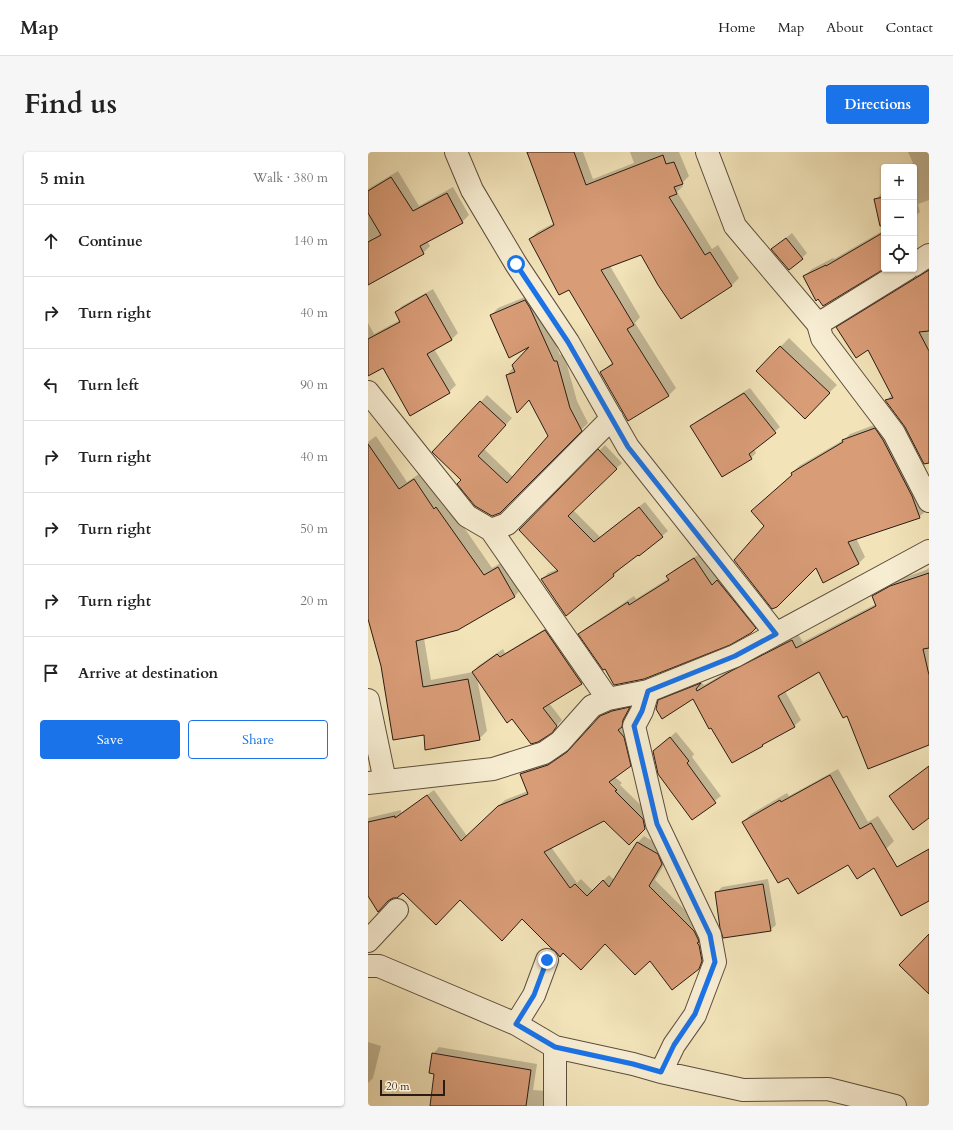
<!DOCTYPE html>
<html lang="en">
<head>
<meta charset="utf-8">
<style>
  :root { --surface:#fff; --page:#f6f6f6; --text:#222; --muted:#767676; --line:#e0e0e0; --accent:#1a73e8 }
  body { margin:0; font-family:Cardo,serif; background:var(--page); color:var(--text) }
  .controls { position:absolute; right:12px; top:12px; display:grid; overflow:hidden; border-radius:4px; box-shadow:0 1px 3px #0004 }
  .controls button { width:36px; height:36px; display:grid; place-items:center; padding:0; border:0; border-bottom:1px solid var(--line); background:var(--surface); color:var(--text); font:20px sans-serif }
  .scale { position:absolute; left:12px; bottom:10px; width:65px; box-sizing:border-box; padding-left:4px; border:2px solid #2b1c13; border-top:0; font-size:11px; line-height:14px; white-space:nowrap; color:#2b1c13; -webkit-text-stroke:3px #f7edd2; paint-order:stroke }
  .stop { position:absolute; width:12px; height:12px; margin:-9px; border:3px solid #1a73e8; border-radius:50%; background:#fff }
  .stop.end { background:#1a73e8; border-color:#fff; box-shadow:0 1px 4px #0008 }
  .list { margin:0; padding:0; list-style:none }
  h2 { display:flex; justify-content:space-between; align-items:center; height:52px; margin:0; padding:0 16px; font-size:17px }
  h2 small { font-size:13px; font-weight:400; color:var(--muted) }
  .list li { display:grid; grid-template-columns:26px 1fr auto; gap:12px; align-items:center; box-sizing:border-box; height:72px; padding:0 16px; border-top:1px solid var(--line) }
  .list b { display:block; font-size:15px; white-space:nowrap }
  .list em { font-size:13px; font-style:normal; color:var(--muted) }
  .actions { display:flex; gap:8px; padding:12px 16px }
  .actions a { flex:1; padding:9px 0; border:1px solid var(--accent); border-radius:4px; text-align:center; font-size:14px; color:var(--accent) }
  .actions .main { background:var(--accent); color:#fff }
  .icon { flex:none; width:22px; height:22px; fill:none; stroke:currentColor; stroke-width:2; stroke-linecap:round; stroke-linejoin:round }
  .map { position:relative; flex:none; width:561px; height:954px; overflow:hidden; border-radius:4px }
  header { display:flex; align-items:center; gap:24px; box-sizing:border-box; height:56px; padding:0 20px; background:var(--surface); border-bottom:1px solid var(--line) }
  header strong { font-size:19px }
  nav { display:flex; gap:22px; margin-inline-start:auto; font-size:14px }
  .intro { display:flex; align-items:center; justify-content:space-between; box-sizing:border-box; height:96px; padding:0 24px }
  h1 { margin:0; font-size:28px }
  .button { padding:10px 18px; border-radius:4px; background:var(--accent); color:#fff; font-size:14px; font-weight:700 }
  main { display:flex; gap:24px; padding:0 24px }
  aside { flex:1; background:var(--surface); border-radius:4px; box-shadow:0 1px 3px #0004 }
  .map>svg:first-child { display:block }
  .shadow { fill:#0003 }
  .building { fill:#d89c77; stroke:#2b1c13 }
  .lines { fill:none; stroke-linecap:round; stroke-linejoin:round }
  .street-casing { stroke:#5d4e3c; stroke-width:24 }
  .street { stroke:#f7edd2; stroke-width:22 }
  .route { stroke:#1a73e8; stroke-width:5 }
</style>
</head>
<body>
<header>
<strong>Map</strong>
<nav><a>Home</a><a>Map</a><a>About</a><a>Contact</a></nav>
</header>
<div class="intro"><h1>Find us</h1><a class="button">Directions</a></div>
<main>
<aside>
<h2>5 min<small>Walk · 380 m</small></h2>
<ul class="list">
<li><svg class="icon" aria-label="ahead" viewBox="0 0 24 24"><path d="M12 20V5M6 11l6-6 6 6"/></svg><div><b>Continue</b></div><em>140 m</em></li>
<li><svg class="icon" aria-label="right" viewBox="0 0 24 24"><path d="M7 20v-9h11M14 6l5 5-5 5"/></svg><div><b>Turn right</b></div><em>40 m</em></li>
<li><svg class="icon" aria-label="left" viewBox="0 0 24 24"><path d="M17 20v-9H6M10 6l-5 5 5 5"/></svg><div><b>Turn left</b></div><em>90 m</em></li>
<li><svg class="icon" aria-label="right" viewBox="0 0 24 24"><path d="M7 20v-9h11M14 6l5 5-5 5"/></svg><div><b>Turn right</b></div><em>40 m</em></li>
<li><svg class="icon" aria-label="right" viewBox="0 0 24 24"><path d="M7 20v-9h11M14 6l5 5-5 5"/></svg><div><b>Turn right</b></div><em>50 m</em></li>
<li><svg class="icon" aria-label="right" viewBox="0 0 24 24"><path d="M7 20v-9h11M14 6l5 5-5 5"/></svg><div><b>Turn right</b></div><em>20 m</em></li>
<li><svg class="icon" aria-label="arrive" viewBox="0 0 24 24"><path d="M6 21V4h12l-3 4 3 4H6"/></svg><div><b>Arrive at destination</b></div></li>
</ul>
<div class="actions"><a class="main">Save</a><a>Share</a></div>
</aside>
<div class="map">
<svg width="561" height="954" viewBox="0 0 561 954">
  <rect width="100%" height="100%" fill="#f2e3b9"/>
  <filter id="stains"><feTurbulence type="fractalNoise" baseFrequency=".005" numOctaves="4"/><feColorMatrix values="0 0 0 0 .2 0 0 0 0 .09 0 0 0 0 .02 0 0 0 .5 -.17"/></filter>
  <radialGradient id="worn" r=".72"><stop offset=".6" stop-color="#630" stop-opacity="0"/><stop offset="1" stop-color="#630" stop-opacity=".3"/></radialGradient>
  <path class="shadow" d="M158 0H215L225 27 266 11 262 0H311L321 24 314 31 315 34 309 40 344 97 350 93 371 126 364 133 313 166 273 102 242 114 272 165 267 171 308 236 301 243 260 268 233 220 245 210 201 137 162 87 169 80 186 71 165 14H164Z
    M540 0H561V48L550 52 552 60 546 65V15H538L545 11Z
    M30 19 51 54 85 35 101 63 94 70 59 89 62 94 55 101 0 132V37Z
    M513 42H516V72L507 48Z
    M516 78V115L436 124 444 117 465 106 466 107Z
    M424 81 439 101 434 106 404 97Z
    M560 117H561V310L538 275 518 248 525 242 500 197 470 175 476 169 555 119Z
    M65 137 90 181 84 187 66 197 88 233 81 240 15 215 0 223V171L6 182 32 168 28 160 34 154Z
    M164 142 169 149 192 203 196 202 209 249 220 271 132 360 94 328 66 300 119 243 144 266 116 297 145 325 181 284 162 247 139 223 165 192 123 163 130 156Z
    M421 186 469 233 437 265 389 219Z
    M382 236 412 275 386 297 388 301 383 306 324 274 329 269Z
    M514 270 558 359 551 365 488 386 497 405 491 411 456 429 448 414 397 374 425 323 424 321 431 314 477 287 482 282Z
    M8 284 39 330 54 320 77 348 124 416 138 408 154 436 147 444 89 477 56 486 63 528 105 520 110 514 135 497 137 501 183 473 219 526 214 531 181 551 194 568 183 580 109 526 119 579 111 587 57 582 0 429V290Z
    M237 293 254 311 205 358 232 385 277 350 300 379 294 384 251 416V418L246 423 174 427 180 421 190 417 152 378Z
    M333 401 350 427 356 422 393 469 382 480 237 516 212 482 218 476 266 444 268 447 301 426 300 425 306 418Z
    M561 416V592L480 563 451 519 417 539 433 568 426 574 397 590 365 610 325 546 291 549 298 542 336 527 333 530 336 533 371 513 430 482 435 490 508 452 505 444 511 438 529 428 558 418Z
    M267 550 268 607 247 625 254 631 252 633 281 661 283 670 261 692 236 668 183 695 209 731 213 727 225 739 241 723 246 728 270 690 276 684 296 696 300 706 287 728 332 773 337 809 330 816 282 808 237 791 92 747 35 740 0 743V666L33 658V661L66 638 99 684 137 648 160 639 153 622 160 616 187 607 205 595 239 558Z
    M308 580 326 602 324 605 353 644 324 667 286 599Z
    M561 614V664L522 644 528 638Z
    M470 617 500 670 510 664 526 689 518 697 480 711 421 724 375 670 383 662 419 641 421 644Z
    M400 727 408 773 402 778 348 741 354 735Z
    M0 890 13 894 5 926 0 931Z
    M71 895 169 912 165 938 178 939 176 954H63L67 921 65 902Z"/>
  <path class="building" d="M159 0H206L218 33 295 3 298 12 306 10 315 32 306 35 309 42 301 45 337 103 342 100 364 134 313 167 290 133 273 103 233 118 266 173 259 177 301 244 260 269 232 220 245 212 201 138 191 143 161 87 186 73Z
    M23 25 45 59 79 41 95 71 52 94 56 102 0 133V90L13 83 0 61V39Z
    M516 45V73L512 74 506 47Z
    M516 80V117L455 154 450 147 448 149 435 124 458 113V114Z
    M418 86 435 107 421 118 403 97Z
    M561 118V179L551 180 561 199V311L556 312 537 275 517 248 525 246 500 198 488 206 468 175Z
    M58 142 84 188 59 202 82 241 42 264 15 216 0 224V187L32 170 27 160Z
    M157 148 162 156 186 209H189L202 256 214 279 132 361 124 364 107 354 89 332 93 328 64 300 112 249 138 273 110 304 139 331 180 284 161 248 149 261 138 223 147 220 144 213 161 195 141 206 122 163Z
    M412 194 462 241 437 267 388 219Z
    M376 241 408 281 381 302 384 307 354 325 322 274Z
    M507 276 515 288 544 344 552 366 480 390 491 412 455 431 448 416 409 455 404 457 366 408 396 374 383 359 424 323 423 321 475 290 474 288Z
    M0 292 31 337 46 327 66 357 68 355 116 423 130 415 147 445 90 478 48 489 55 535 100 527 112 588 57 598 56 583 25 588 13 514 0 467Z
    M230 297 249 317 200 364 226 390 271 355 295 385 271 404 270 403 245 422 246 424 198 464 173 427 190 419 151 378Z
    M326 406 344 433 349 428 388 476 383 481 362 493 276 527 246 533 237 517 235 518 210 482 260 450 261 453 301 428 298 424Z
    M561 421V496L555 497 561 523V593L500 617 479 564 475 566 451 520 410 544 427 575 394 593 395 594 364 611 343 576 341 577 325 547 294 567 288 557 290 548 333 531 328 537 329 539 363 519 424 488 428 496 508 454 504 444 522 434Z
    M177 478 214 532 175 556 189 574 184 581 170 590 163 592 144 567 139 571 104 520 129 502 132 505Z
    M262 555 255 568 254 575 250 578 256 585 263 614 241 630 249 638 247 639 275 667 277 677 261 693 236 669 176 700 202 736 207 732 219 744 235 728 241 735 269 690 290 702 294 712 281 734 326 779 330 787 331 790 329 791 331 793 334 809 331 817 304 838 282 809 267 823 237 792 213 818 195 801 192 805 188 800 183 796 154 767 134 789 92 748 68 773 35 741 29 746H25L20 749 10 760 0 744V670L27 664V666L59 643 93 689 130 654 160 642 152 622 180 613 199 600 232 564 244 559Z
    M302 585 321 609 319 611 348 651 324 668 290 622 285 599Z
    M561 614V666L545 678 521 644Z
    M462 623 492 677 503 671 529 715 561 697V749L533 764 506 716 489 727 480 713 430 742 420 726 410 731 374 670 412 648 413 650Z
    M395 732 403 779 355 786 352 776 347 740Z
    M561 782V842L531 813Z
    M64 901 163 918 158 954H62L66 922 61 921Z"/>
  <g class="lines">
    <g class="street-casing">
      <path id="street" d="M88 0 104 38 148 112 200 190 260 295 408 482
        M339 0 367 74 450 172 454 186 526 281 561 349
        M546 113 561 103
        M450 172 539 117
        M0 240 99 364 123 378 240 547
        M123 378 139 372 244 266
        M280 539 274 559 266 574 289 672 342 783 347 810 327 863 306 893 293 920
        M0 548 17 629
        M0 631 125 617 176 601 192 590 224 554 240 547 280 539 367 504 561 399
        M0 789 29 758
        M0 814H11L148 872 187 895 265 912 293 920 375 938 460 937 527 954
        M148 872 166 843 179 808
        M187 895V954"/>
    </g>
    <use href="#street" class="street"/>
  </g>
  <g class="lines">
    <path class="route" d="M148 112 200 190 260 295 408 482 367 504 280 539 274 559 266 574 289 672 342 783 347 810 327 862 306 893 293 920 265 912 187 895 148 872 166 843 179 808"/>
  </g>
  <rect width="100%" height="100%" filter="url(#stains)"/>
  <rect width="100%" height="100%" fill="url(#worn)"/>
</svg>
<div class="controls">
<button>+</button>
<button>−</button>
<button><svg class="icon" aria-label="locate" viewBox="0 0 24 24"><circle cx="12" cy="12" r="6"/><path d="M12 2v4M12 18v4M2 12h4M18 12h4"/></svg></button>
</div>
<div class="scale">20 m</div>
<div class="stop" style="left:148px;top:112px"></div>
<div class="stop end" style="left:179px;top:808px"></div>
</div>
</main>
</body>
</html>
